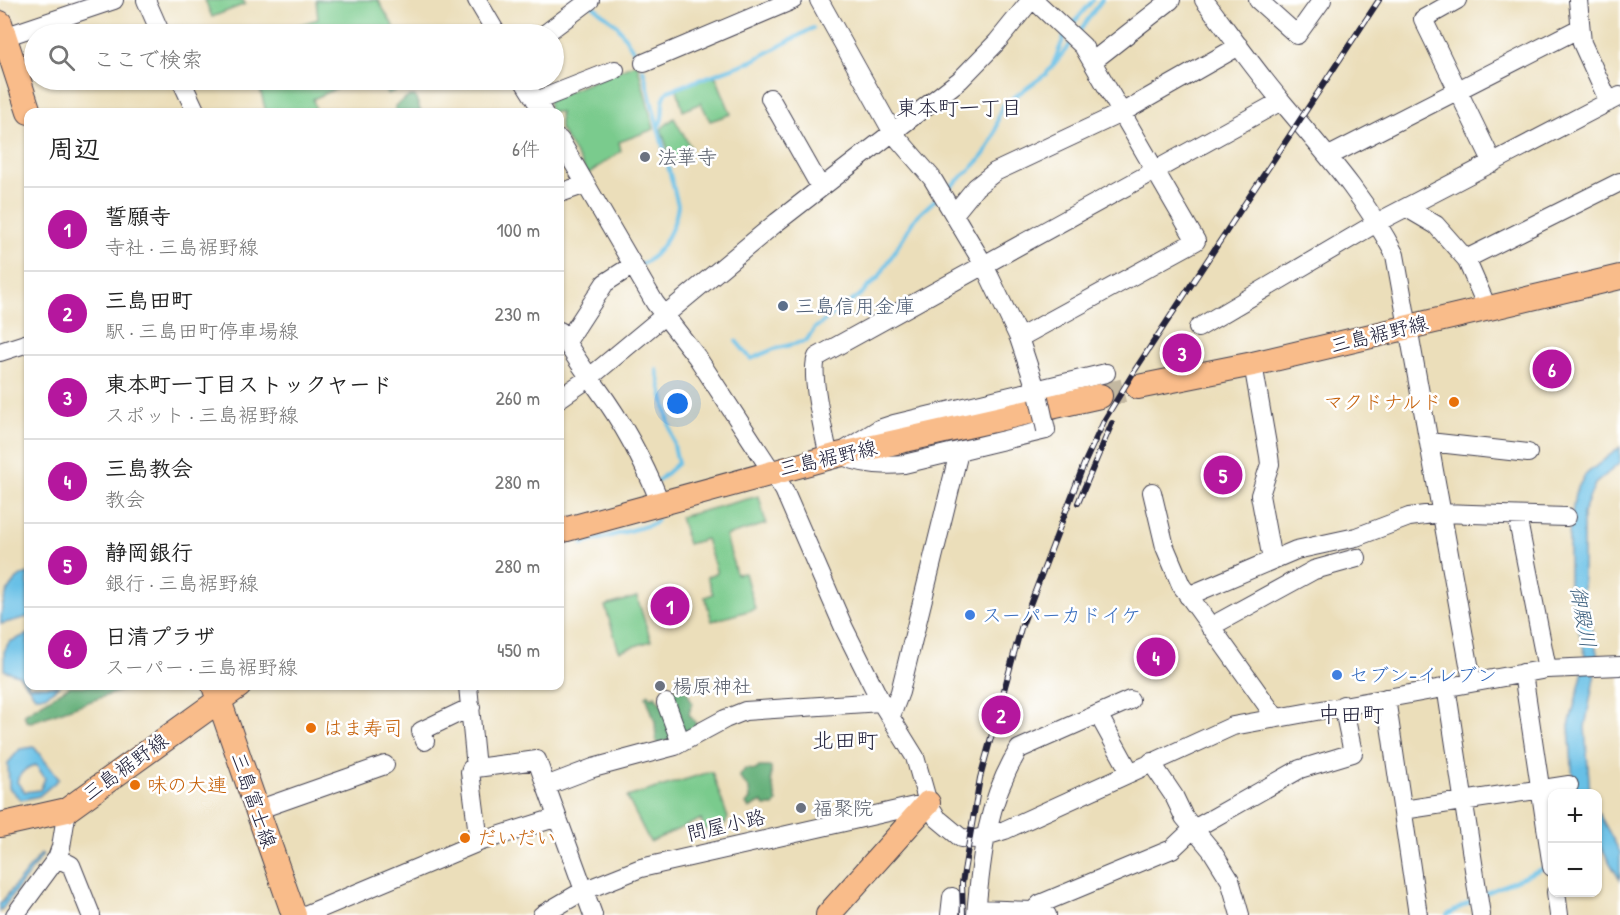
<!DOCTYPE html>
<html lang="ja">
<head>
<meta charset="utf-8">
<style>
  :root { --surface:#fff; --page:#f6f6f6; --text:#222; --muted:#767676; --line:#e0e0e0; --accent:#b5179e }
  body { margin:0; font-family:"Patrick Hand","Klee One",sans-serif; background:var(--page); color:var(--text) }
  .controls { position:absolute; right:18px; bottom:18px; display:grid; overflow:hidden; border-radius:12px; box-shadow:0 2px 4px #0004 }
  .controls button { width:54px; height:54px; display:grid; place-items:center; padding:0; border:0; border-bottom:2px solid var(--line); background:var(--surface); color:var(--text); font:30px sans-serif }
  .you { position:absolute; left:678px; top:404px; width:21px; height:21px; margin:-15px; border:4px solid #fff; border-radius:50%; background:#1a73e8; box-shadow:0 0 0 9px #1a73e833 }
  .badge { display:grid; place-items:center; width:39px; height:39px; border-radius:50%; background:var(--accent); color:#fff; font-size:20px; font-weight:700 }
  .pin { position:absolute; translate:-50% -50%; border:3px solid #fff; box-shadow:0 2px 6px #0006 }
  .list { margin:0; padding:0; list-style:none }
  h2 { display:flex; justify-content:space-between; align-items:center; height:78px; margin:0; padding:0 24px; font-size:26px }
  h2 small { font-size:20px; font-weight:400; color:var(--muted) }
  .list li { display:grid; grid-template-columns:39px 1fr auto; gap:18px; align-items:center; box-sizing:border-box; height:84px; padding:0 24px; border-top:2px solid var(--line) }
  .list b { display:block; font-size:22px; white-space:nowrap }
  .list p { margin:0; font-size:20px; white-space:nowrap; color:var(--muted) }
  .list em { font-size:20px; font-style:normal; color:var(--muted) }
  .icon { flex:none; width:33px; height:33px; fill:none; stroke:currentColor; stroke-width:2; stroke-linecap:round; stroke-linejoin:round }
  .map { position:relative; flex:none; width:1620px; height:915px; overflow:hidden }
  .search { position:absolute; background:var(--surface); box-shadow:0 2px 4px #0004; left:24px; top:24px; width:540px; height:66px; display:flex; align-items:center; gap:15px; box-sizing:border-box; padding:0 21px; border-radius:33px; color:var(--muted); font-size:22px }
  .panel { position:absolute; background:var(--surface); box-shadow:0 2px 4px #0004; left:24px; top:108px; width:540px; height:582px; border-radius:12px }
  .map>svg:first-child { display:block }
  .green { fill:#7acb8d; stroke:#4e7664; stroke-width:1.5 }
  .forest { fill:#63af78; stroke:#42685a; stroke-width:1.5 }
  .water { fill:#68c0e6; stroke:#457190; stroke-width:1.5; fill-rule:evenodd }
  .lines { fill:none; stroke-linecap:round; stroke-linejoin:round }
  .stream { stroke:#68c0e6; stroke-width:4 }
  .major-tunnel { stroke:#c3b8a1; stroke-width:24; stroke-dasharray:24 12; stroke-linecap:butt }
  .minor-casing { stroke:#403e4e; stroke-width:20 }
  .major-casing { stroke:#403e4e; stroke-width:26 }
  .minor { stroke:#fff; stroke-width:18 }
  .major { stroke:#f9bc8a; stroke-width:24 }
  .rail-casing { stroke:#22223b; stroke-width:6 }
  .rail { stroke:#fff; stroke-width:4; stroke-dasharray:11; stroke-linecap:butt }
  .minor-bridge-casing { stroke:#403e4e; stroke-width:20; stroke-linecap:butt }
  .minor-bridge { stroke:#fff; stroke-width:18 }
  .worship-dot { fill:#6b7280; stroke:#fff; stroke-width:2 }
  .service-dot { fill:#5c6f8a; stroke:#fff; stroke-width:2 }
  .food-dot { fill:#e8710a; stroke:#fff; stroke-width:2 }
  .shop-dot { fill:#3f7fe0; stroke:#fff; stroke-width:2 }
  .labels { text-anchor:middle; stroke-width:5; stroke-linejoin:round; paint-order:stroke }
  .worship-label { font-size:20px; fill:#5b616d; stroke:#fff; text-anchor:start }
  .service-label { font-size:20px; fill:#4e5e75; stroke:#fff; text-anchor:start }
  .street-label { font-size:20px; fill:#22223b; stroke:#fff }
  .food-label { font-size:20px; fill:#c56008; stroke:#fff; text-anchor:start }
  .shop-label { font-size:20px; fill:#366cbe; stroke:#fff; text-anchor:start }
  .neighbourhood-label { font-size:21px; fill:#22223b; stroke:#fff }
  .water-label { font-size:21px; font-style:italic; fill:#3e617f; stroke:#fff }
  .quarter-label { font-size:22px; fill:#22223b; stroke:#fff }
</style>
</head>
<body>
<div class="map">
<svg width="1620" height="915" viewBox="0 0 1620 915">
  <rect width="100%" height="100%" fill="#fff"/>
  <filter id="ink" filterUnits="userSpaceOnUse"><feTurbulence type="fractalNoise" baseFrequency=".0167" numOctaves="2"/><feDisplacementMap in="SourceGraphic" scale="12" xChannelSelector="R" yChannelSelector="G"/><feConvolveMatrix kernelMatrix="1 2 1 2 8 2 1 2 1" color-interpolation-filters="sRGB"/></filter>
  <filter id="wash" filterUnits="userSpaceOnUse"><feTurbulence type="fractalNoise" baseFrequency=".008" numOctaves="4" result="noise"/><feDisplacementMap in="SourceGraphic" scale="24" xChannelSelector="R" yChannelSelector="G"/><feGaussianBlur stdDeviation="1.35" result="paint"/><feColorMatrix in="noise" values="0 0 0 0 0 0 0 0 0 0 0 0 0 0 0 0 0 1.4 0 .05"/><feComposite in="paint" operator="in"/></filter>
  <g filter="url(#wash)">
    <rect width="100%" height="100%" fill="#ebdeba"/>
    <path class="green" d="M205 0H243L245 4 212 17Z
      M316 0H378L398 34 404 31 406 34H282L286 29 318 19Z
      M637 63 654 129 619 142 621 151 588 174 560 129V112H550L548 100Z
      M711 76 716 77 731 114 710 121 701 103 683 111 677 89Z
      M272 80H355L313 99 316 111 266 112 259 85Z
      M374 80H427L407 92 405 87 387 94 383 86 378 88Z
      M674 118 691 148 689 155 672 162 661 129Z
      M759 496 766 524 726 536 736 574 745 573 755 609 712 621 705 597 713 594 707 577 717 573 706 539 688 544 680 517Z
      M637 597 651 641 619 651 605 606Z
      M710 772H712L728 818 725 824 705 830 701 819 650 842 627 797Z"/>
    <path class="forest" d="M410 96H415L421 112H395V106Z
      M70 686H134L31 722 26 721 24 714Z
      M675 688 687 691 692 703 689 714 699 728 658 744 656 740 655 722 646 696 649 694 651 698 655 696 661 704 673 700 671 692Z
      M759 767H771V780L777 802 774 806H765L762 802 749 809 746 804 750 799 749 789 739 777 745 769 756 770Z"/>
    <path class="water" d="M1620 447V463L1595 484 1583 513V592L1598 657 1585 727 1590 793 1574 794 1569 726 1582 675 1585 654 1569 591V535L1575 493 1585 475Z
      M28 573V617L1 624C0 605 8 579 28 573Z
      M28 634V686H59L45 696H35L20 676 4 670V652L9 642Z
      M34 747 59 779 39 796 21 800 9 788 8 763 20 749ZM36 765 45 778 40 790 25 792 17 782C18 774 28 766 36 765Z
      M1598 812 1620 852V880L1598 843Z
      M41 854 43 855 0 912V904Z"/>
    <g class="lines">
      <path class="stream" d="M592 5 617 25 639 59
        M1071 26 1093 0
        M1078 33 1102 0
        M1053 64 1065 35
        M658 127C667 116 658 102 668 91L752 61 813 28
        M945 191C965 174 987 159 995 133 998 123 997 114 1003 105L1046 74 1072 42
        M640 265C662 255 675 228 678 205L643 69
        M736 341 751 359 774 349 806 341 815 328 860 295 879 277 915 218 937 198
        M657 370 678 463 658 481
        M582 544 653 524 657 520
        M1484 894 1546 867
        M1447 915 1472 901"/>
    </g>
  </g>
  <g filter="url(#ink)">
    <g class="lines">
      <path class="major-tunnel" d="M1100 396 1138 387"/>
      <g class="minor-casing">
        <path id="minor" d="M146 0 161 34
          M477 0 497 34
          M819 0 893 133 932 178 984 265 1019 338 1039 398
          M1204 0C1230 34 1255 70 1283 103 1324 152 1366 198 1395 255L1472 681
          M1258 0 1297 35 1322 0
          M1457 0 1423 19 1493 163
          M1578 0 1582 43 1609 102
          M545 34 590 0
          M4 37 114 0
          M1093 61 1171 0
          M644 63 793 0
          M181 80 196 112
          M523 80 543 112
          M770 98 821 188
          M536 101 615 70
          M560 140 655 303 697 357 784 490 844 628 881 702 915 757 928 803 937 818 961 838 976 839 1005 830 1233 726 1547 669 1620 666
          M1329 156 1580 28
          M560 193 586 184
          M1407 208 1436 225 1466 259 1620 182
          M954 214 976 187 995 172 1123 112 1239 46
          M1466 259 1487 307
          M1198 328 1378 222 1620 96
          M560 331C571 352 584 370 598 389 623 423 644 463 660 502
          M1019 338 1196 241 1083 46 1034 0
          M566 343 605 283 633 265
          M0 352 28 343
          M1253 364 1269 456 1270 464 1260 495 1272 560
          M560 398 589 378 777 222 960 80 997 42 1031 0
          M1429 442 1528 453
          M847 449 879 429 894 424 1106 373
          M840 455C860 464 882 466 904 464L1046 430
          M829 457C825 438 809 372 817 357L1281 101
          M1152 492 1165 547 1181 585 1276 718
          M1517 516 1547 669
          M1188 596 1296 550 1356 537 1409 517 1441 513 1567 517
          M1210 627 1314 570 1357 558
          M1523 673 1552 867
          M468 686 476 768 471 769 470 772 479 842
          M1446 686 1481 915
          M1386 698 1418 915
          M666 703 681 743
          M1098 714 1130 772
          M891 716 900 692 959 452
          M425 741 421 731 471 707
          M1151 762 1174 796 1184 817 1212 851 1230 880 1240 915
          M476 768 537 760 546 786
          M257 810 385 765
          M1403 810 1569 785
          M57 858 71 865 91 915
          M1556 892 1559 915
          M977 909 1033 911 1047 915
          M1033 911 1040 904 1172 849 1192 830 1300 769 1353 753 1343 705
          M15 915 57 858 61 847 67 810
          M305 915 479 842 555 818
          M542 915 583 891 641 868 928 803
          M593 915 546 786 593 768 675 746 725 719 745 711 881 702
          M950 915 952 897
          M976 915C981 856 987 801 1019 749L1130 700"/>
      </g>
      <g class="major-casing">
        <path id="major" d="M0 23 29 112
          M1138 387 1253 364 1620 277
          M560 531 838 455 1100 396
          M214 686 294 915
          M0 825 67 810 239 686
          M828 915 928 803"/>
      </g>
      <use href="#minor" class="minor"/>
      <use href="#major" class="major"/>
      <g class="rail-casing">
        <path id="rail" d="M1078 503 1112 423
          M963 915 962 883 980 778 1021 628 1084 464 1105 419 1135 370 1379 0"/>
      </g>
      <use href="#rail" class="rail"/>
      <g class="minor-bridge-casing">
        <path id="minor-bridge" d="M1039 398 1046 430"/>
      </g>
      <use href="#minor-bridge" class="minor-bridge"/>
    </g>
  </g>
  <g class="worship-dot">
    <circle cx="645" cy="157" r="6"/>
    <circle cx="660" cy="686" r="6"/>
    <circle cx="801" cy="808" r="6"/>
  </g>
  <circle class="service-dot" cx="783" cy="306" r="6"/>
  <g class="food-dot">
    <circle cx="1454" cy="402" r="6"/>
    <circle cx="311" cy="728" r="6"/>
    <circle cx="135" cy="785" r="6"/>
    <circle cx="465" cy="838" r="6"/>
  </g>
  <g class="shop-dot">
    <circle cx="970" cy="615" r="6"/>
    <circle cx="1337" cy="675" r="6"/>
  </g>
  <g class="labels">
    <g class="worship-label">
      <text x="657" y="164">法華寺</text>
      <text x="672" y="693">楊原神社</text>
      <text x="813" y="815">福聚院</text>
    </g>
    <g class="service-label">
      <text x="795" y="313">三島信用金庫</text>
    </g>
    <g class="street-label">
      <text transform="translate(1379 334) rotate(-14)" y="7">三島裾野線</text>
      <text transform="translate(828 458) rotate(-13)" y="7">三島裾野線</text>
      <text transform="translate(125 767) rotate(-36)" y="7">三島裾野線</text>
      <text transform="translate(254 800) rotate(71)" y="7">三島富士線</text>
      <text transform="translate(726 825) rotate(-13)" y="7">問屋小路</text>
    </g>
    <g class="food-label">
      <text x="1442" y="409" text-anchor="end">マクドナルド</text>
      <text x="323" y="735">はま寿司</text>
      <text x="147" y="792">味の大連</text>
      <text x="477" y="845">だいだい</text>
    </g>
    <g class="shop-label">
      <text x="982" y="622">スーパーカドイケ</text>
      <text x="1349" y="682">セブン-イレブン</text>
    </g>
    <g class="neighbourhood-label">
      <text x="959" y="115">東本町一丁目</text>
    </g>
    <g class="water-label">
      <text transform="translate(1583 617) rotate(80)" y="7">御殿川</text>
    </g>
    <g class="quarter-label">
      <text x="1351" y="722">中田町</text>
      <text x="845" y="748">北田町</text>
    </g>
  </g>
</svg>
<div class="controls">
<button>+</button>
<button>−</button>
</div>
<div class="you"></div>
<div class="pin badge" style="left:670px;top:606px">1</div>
<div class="pin badge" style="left:1001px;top:715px">2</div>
<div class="pin badge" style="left:1182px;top:353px">3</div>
<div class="pin badge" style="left:1156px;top:657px">4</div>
<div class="pin badge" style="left:1223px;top:475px">5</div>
<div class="pin badge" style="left:1552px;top:369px">6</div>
<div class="search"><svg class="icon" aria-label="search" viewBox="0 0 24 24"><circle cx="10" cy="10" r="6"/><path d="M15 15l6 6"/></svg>ここで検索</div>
<section class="panel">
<h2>周辺<small>6件</small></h2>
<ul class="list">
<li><span class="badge">1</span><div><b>誓願寺</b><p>寺社 · 三島裾野線</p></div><em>100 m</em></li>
<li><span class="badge">2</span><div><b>三島田町</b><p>駅 · 三島田町停車場線</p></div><em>230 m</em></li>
<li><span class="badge">3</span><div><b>東本町一丁目ストックヤード</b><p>スポット · 三島裾野線</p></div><em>260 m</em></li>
<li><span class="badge">4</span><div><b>三島教会</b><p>教会</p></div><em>280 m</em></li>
<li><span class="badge">5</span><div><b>静岡銀行</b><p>銀行 · 三島裾野線</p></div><em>280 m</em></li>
<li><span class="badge">6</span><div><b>日清プラザ</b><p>スーパー · 三島裾野線</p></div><em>450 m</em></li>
</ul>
</section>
</div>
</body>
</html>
